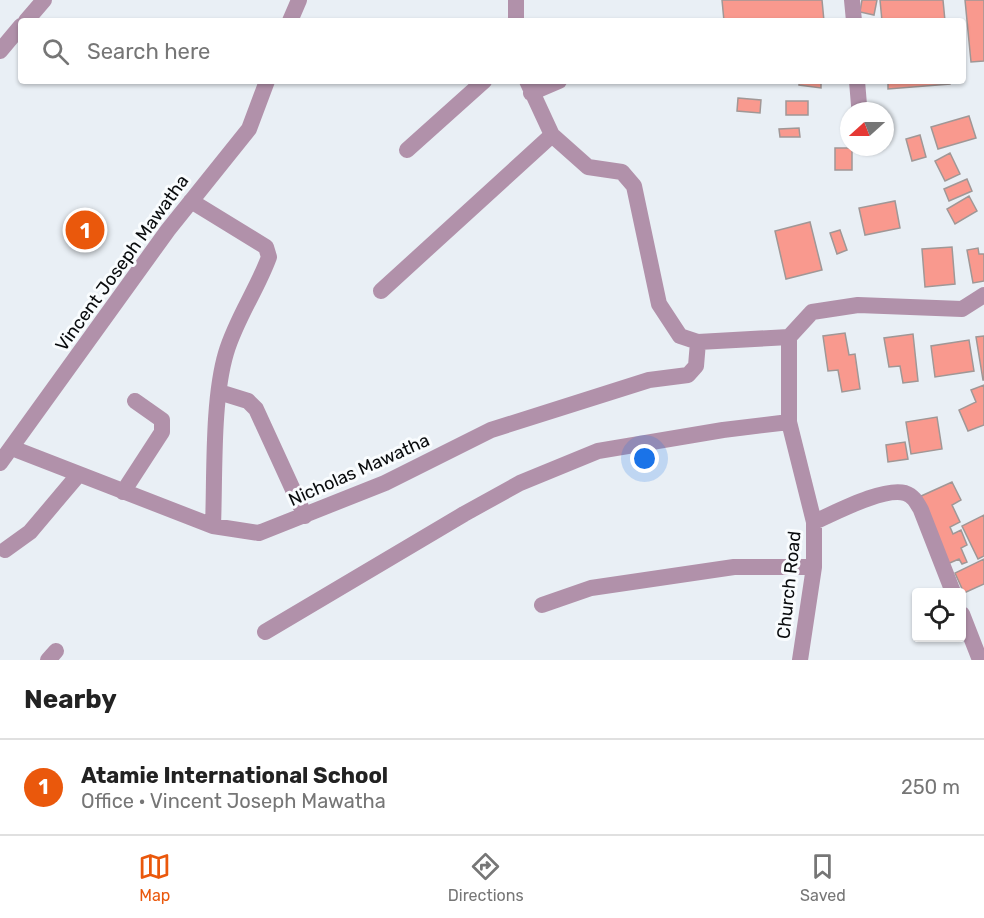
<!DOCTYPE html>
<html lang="en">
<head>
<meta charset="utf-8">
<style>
  :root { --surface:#fff; --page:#f6f6f6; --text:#222; --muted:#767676; --line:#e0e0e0; --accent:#ea580c }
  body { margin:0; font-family:Rubik,sans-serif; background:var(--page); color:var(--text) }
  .controls { position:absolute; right:18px; bottom:18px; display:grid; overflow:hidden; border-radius:6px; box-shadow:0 2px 4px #0004 }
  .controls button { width:54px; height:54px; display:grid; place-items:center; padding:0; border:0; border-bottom:2px solid var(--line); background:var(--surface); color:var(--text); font:30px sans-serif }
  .compass { position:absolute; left:840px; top:102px; width:54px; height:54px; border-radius:50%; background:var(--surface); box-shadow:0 2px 4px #0004; rotate:249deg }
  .you { position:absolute; left:645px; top:459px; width:21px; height:21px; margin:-15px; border:4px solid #fff; border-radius:50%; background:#1a73e8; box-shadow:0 0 0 9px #1a73e833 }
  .badge { display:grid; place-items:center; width:39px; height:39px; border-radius:50%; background:var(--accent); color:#fff; font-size:20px; font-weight:700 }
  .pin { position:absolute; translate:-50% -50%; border:3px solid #fff; box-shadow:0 2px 6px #0006 }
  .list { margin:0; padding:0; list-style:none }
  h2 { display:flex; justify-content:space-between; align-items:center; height:78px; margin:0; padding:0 24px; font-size:26px }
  h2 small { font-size:20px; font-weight:400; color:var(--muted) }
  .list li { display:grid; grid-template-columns:39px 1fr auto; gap:18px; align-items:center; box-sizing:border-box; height:96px; padding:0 24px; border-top:2px solid var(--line) }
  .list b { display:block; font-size:22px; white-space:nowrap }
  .list p { margin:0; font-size:20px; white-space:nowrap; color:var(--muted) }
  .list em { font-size:20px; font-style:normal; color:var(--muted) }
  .icon { flex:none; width:33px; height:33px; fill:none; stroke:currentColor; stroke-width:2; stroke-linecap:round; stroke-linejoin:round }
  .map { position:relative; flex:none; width:984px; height:660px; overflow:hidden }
  .search { position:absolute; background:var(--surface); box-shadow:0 2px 4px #0004; left:18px; right:18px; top:18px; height:66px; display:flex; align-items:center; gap:15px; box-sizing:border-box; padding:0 21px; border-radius:6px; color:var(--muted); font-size:22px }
  .sheet { height:174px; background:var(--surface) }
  nav { display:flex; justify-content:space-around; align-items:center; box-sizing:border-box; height:84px; border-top:2px solid var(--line); background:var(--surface); font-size:16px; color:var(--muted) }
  nav a { display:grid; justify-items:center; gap:3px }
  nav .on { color:var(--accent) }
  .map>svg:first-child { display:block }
  .building { fill:#f9998e; stroke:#a09796; stroke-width:1.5 }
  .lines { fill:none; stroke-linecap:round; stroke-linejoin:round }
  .minor { stroke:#b191aa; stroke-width:16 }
  .labels { text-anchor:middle; stroke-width:6; stroke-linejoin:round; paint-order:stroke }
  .street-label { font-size:18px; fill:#090b0d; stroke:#f9fcfe }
</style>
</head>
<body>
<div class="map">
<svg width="984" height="660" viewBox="0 0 984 660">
  <rect width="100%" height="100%" fill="#e9eff5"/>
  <path class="building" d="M722 0H822L824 21H724Z
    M862 0H877L874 15 860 12Z
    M880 0H943L945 21H882Z
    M965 0H984V61L971 62Z
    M799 81H821V88L799 85Z
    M888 81H950V84L888 89Z
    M738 98 761 100 760 113 737 111Z
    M786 101H808V115H786Z
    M969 116 976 138 938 149 931 127Z
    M799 128 800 137H780L779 129Z
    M920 135 926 157 912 161 906 139Z
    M835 148H852V170H835Z
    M950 153 960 174 945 181 935 161Z
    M967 179 972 191 949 201 944 189Z
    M969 196 977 211 955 224 947 209Z
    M895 201 900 228 865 235 859 208Z
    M810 222 822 270 786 279 775 231Z
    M840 230 847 250 837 254 830 233Z
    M952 247 955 284 925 287 922 249Z
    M978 248 979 254H984V281L973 283 967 250Z
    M845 333 849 355 855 354 860 389 842 392 838 370 828 371 823 336Z
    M913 334 918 381 903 383 900 366 889 367 884 338Z
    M984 336V380H983L976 337Z
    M969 340 974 371 935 377 931 346Z
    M984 385V425L968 431 959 410 976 402 971 390Z
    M937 417 942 449 911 454 906 422Z
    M905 442 908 459 888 462 886 445Z
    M952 482 961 500 952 505 960 522 950 527 953 534 961 530 967 545 961 548 967 562 962 564 959 559 945 565 919 497Z
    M984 515V556L978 559 962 526Z
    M984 559V584L964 593 955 573Z"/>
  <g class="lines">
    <path class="minor" d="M852 0 854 21
      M26 21 44 0
      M290 21 299 0
      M516 21V0
      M0 51 21 26
      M527 81 552 135 588 167 622 172 634 186 659 304 680 336 698 342 789 337 812 312 858 305 962 309 984 295
      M857 81 859 105
      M531 93 559 81
      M407 150 484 81
      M191 201 266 247 269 257C257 290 236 319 226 353 212 400 215 476 213 526
      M381 291 552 135
      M789 337V422L814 522V567L800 660
      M219 392 248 401 256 409 305 516
      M12 448 213 526 259 533 385 483 491 430 649 380 688 375 696 366 698 342
      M0 463 168 230 249 129 267 81
      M123 492 162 432V420L135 401
      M814 522C835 513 883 487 905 493 914 496 917 503 921 510L953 592
      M5 550 30 532 79 474
      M542 605 591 588 734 567H814
      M962 614 980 660
      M265 632 464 514 520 483 598 451 723 430 789 422
      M48 660 56 651"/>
  </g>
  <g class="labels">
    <g class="street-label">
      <text transform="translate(122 263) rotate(-54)" y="6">Vincent Joseph Mawatha</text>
      <text transform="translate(359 470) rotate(-24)" y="6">Nicholas Mawatha</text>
      <text transform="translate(789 585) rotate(-84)" y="6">Church Road</text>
    </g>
  </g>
</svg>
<div class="controls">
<button><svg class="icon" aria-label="locate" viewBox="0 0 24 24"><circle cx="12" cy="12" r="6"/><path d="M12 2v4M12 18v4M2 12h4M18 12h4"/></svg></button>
</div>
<svg class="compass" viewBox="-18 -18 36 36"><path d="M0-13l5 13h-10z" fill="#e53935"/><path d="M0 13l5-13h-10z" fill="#767676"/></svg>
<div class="you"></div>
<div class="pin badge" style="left:85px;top:230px">1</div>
<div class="search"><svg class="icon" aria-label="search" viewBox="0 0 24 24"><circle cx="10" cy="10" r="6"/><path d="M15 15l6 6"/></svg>Search here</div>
</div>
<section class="sheet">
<h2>Nearby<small></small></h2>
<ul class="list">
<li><span class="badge">1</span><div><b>Atamie International School</b><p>Office · Vincent Joseph Mawatha</p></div><em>250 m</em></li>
</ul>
</section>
<nav>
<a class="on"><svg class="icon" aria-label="map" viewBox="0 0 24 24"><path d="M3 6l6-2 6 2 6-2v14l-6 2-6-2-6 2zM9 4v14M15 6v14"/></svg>Map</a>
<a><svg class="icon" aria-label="directions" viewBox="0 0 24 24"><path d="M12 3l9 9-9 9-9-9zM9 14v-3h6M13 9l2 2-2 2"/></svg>Directions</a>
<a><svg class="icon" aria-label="saved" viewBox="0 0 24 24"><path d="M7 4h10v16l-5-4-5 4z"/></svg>Saved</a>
</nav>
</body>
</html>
